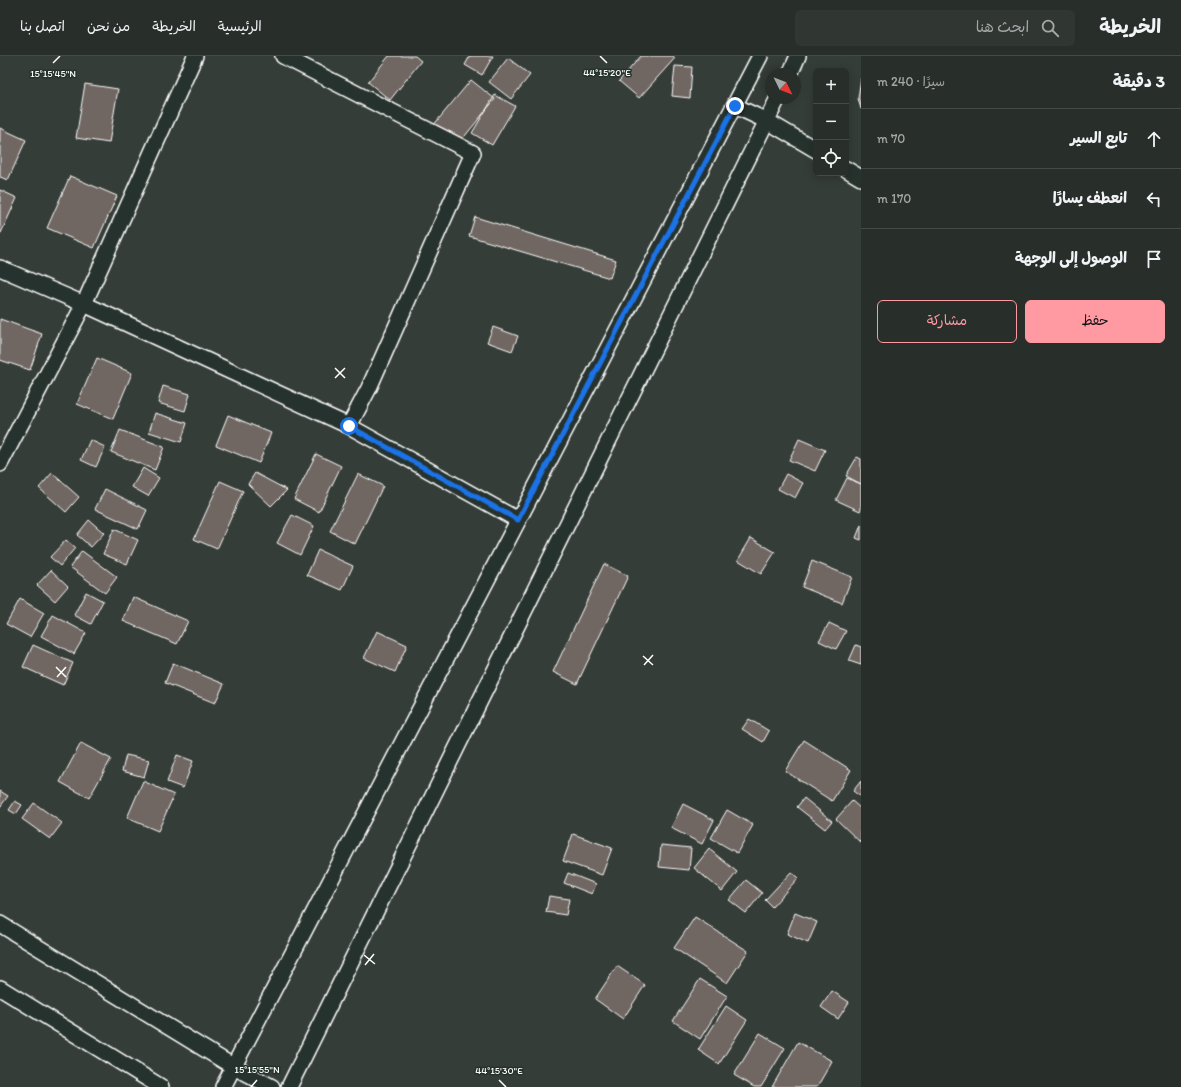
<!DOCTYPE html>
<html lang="ar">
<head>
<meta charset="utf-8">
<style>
  :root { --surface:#282e2a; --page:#303632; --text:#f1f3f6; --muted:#a5a8a8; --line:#444a47; --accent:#ff9aa2 }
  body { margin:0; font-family:Itim,"Playpen Sans Arabic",sans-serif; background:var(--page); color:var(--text); direction:rtl }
  .controls { position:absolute; right:12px; top:12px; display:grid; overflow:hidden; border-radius:6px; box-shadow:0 2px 10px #0003 }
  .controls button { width:36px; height:36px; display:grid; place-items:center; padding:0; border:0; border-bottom:1px solid var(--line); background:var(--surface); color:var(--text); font:20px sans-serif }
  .compass { position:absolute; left:765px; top:12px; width:36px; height:36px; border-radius:50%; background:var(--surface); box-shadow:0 2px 10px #0003; rotate:133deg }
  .stop { position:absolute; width:12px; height:12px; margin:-9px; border:3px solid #1a73e8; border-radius:50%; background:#fff }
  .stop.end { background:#1a73e8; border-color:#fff; box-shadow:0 1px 4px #0008 }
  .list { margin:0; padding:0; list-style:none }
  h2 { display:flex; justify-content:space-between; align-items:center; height:52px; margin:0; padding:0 16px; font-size:17px }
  h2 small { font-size:13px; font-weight:400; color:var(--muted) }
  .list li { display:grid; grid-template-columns:26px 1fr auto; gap:12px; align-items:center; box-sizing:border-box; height:60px; padding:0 16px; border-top:1px solid var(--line) }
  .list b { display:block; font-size:15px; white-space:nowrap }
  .list em { font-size:13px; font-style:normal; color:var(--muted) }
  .actions { display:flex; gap:8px; padding:12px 16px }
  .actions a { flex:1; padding:9px 0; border:1px solid var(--accent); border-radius:6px; text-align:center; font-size:14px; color:var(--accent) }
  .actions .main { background:var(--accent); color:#111 }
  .icon { flex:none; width:22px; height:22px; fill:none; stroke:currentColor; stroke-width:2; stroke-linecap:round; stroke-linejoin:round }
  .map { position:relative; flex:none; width:861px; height:1031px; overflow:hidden; direction:ltr }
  header { display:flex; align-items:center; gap:24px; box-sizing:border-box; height:56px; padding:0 20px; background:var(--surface); border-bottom:1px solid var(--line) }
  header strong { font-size:19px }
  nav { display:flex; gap:22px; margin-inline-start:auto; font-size:14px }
  .search { width:280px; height:36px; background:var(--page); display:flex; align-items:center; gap:10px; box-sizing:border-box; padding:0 14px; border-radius:6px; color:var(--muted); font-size:15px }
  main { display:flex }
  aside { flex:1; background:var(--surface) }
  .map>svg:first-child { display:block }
  .building { fill:#6f6662; stroke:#fff }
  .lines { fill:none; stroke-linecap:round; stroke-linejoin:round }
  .minor-casing { stroke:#fff; stroke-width:18 }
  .minor { stroke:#26332d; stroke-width:15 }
  .route { stroke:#1a73e8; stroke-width:5 }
  .ticks { fill:none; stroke:#fff; stroke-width:1.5 }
  .ticks-label { font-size:10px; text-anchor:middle; fill:#fff; stroke:#26332d; stroke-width:3; stroke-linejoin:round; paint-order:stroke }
</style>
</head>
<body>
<header>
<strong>الخريطة</strong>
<div class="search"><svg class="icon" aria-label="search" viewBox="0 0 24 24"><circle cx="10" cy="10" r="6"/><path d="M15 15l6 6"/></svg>ابحث هنا</div>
<nav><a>الرئيسية</a><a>الخريطة</a><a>من نحن</a><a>اتصل بنا</a></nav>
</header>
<main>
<aside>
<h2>3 دقيقة<small>سيرًا · 240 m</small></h2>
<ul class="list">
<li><svg class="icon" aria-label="ahead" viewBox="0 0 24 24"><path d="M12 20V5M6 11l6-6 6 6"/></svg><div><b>تابع السير</b></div><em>70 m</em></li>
<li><svg class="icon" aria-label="left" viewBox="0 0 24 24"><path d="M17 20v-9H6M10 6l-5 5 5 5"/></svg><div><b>انعطف يسارًا</b></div><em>170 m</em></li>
<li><svg class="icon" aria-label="arrive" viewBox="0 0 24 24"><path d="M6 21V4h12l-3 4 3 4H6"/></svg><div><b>الوصول إلى الوجهة</b></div></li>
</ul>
<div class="actions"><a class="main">حفظ</a><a>مشاركة</a></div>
</aside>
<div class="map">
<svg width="861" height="1031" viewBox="0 0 861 1031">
  <rect width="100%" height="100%" fill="#353d38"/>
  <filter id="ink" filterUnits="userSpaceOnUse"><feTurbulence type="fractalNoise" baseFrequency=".025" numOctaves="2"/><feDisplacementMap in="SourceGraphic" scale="8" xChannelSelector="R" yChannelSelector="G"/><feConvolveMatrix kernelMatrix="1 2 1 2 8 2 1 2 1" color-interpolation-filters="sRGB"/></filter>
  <g filter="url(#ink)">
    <path class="building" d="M389 0H415L421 5 390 44 368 26Z
      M470 0H493L482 19 465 9Z
      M641 0H673L675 2 639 42 619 25Z
      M508 2 530 19 511 43 489 26Z
      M675 10 692 11 690 42 672 40Z
      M861 22V53L858 42Z
      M471 24 495 43 456 91 432 71Z
      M85 28 118 33 109 87 76 82Z
      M495 39 515 50 492 89 472 77Z
      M0 72 26 84 8 124 0 121Z
      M70 120 117 140 94 192 47 172Z
      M0 134 17 142 1 177H0Z
      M475 161 616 204 610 222 469 180Z
      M0 263 42 278 30 314 0 304Z
      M493 271 518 280 512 295 487 286Z
      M97 302 132 317 113 363 77 348Z
      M163 330 190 338 185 355 158 347Z
      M155 357 187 367 181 386 149 376Z
      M228 359 271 377 259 407 216 389Z
      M120 374 164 391 155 414 111 396Z
      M799 383 825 394 815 415 789 404Z
      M90 384 105 391 96 411 81 404Z
      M316 398 341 410 319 456 294 443Z
      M857 401 861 403V428L846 420Z
      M143 412 159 422 148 440 132 431Z
      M52 417 79 441 66 456 39 432Z
      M255 417 287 434 271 450 248 428Z
      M358 418 383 430 355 488 330 475Z
      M786 418 803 427 795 442 778 433Z
      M847 422 861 428V453L860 455 836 444Z
      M220 425 243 435 217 493 194 483Z
      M105 433 147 454 138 473 95 453Z
      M292 459 314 470 300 499 277 487Z
      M89 464 104 477 91 491 77 479Z
      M861 469V484L856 482Z
      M114 473 138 484 127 508 103 498Z
      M751 482 775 496 761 518 738 504Z
      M66 484 75 492 60 510 50 501Z
      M318 494 353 510 342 534 307 519Z
      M82 495 117 521 105 537 70 511Z
      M812 505 852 521 842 547 802 531Z
      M604 508 628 520 577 628 553 616Z
      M51 514 68 530 55 545 37 529Z
      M86 536 103 545 91 568 74 559Z
      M133 541 188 565 177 588 123 565Z
      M20 543 44 557 30 581 6 568Z
      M53 559 86 577 74 598 41 580Z
      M829 567 846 575 836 593 819 585Z
      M377 575 407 589 395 616 364 602Z
      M33 589 73 607 63 629 23 611Z
      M856 589 861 591V609L849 605Z
      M173 607 224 628 215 647 165 627Z
      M749 663 769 675 763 686 742 673Z
      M804 684 851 714 832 745 785 715Z
      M81 687 111 703 89 742 60 726Z
      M126 699 149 704 144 721 122 715Z
      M177 699 193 705 183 732 167 726Z
      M143 725 174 739 158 775 127 762Z
      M861 725V741L853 735Z
      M0 735 8 740 0 751Z
      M804 742 832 765 825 773 797 751Z
      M15 745 22 749 16 758 9 754Z
      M852 745 861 753V787L836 763Z
      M34 747 62 767 50 783 22 763Z
      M683 748 714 764 702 788 671 772Z
      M727 754 753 769 737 797 711 782Z
      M573 778 612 792 602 819 563 805Z
      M661 789 691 792 689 814 659 811Z
      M709 793 737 816 722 835 694 812Z
      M791 816 798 822 772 851 765 844Z
      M568 817 596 828 592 838 564 827Z
      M746 824 762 837 746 857 729 844Z
      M549 840 569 843 566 859 546 856Z
      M795 857 817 866 808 887 787 878Z
      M695 861 748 895 727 927 674 892Z
      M617 910 645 929 623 963 595 943Z
      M700 923 727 940 700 983 673 965Z
      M832 935 849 946 838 963 821 951Z
      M726 950 747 964 719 1008 698 994Z
      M760 977 785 992 761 1031H754L734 1019Z
      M798 986 832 1005 817 1031H772Z"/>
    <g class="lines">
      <g class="minor-casing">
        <path id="minor" d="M790 18 798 0
          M735 50 767 65 816 94
          M846 113 861 122
          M0 212 84 248 349 370 369 332 473 97 283 0
          M349 370 518 464
          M0 408 84 248 195 0
          M0 868 234 1011 272 1031
          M0 932 161 1031
          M223 1031 760 0
          M289 1031 778 42"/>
      </g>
      <use href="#minor" class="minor"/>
    </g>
  </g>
  <g class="lines" filter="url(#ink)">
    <path class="route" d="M349 370 518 464 735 50"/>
  </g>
  <path class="ticks" d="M600 0 607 7M53 7 60 0M335 312 345 322M335 322 345 312M643 600 653 609M644 609 653 599M56 611 66 621M57 621 66 611M364 899 375 908M365 909 374 898M499 1024 506 1031M251 1031 257 1024"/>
  <g class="ticks-label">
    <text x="607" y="20">44°15'20"E</text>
    <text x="53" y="21">15°15'45"N</text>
    <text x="257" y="1017">15°15'55"N</text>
    <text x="499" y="1018">44°15'30"E</text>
  </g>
</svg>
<div class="controls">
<button>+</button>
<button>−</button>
<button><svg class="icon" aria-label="locate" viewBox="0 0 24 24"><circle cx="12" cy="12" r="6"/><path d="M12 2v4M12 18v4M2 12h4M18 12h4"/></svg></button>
</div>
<svg class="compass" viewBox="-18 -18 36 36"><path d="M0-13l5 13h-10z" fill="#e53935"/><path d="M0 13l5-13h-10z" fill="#a5a8a8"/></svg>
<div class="stop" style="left:349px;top:370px"></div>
<div class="stop end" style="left:735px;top:50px"></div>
</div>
</main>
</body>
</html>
